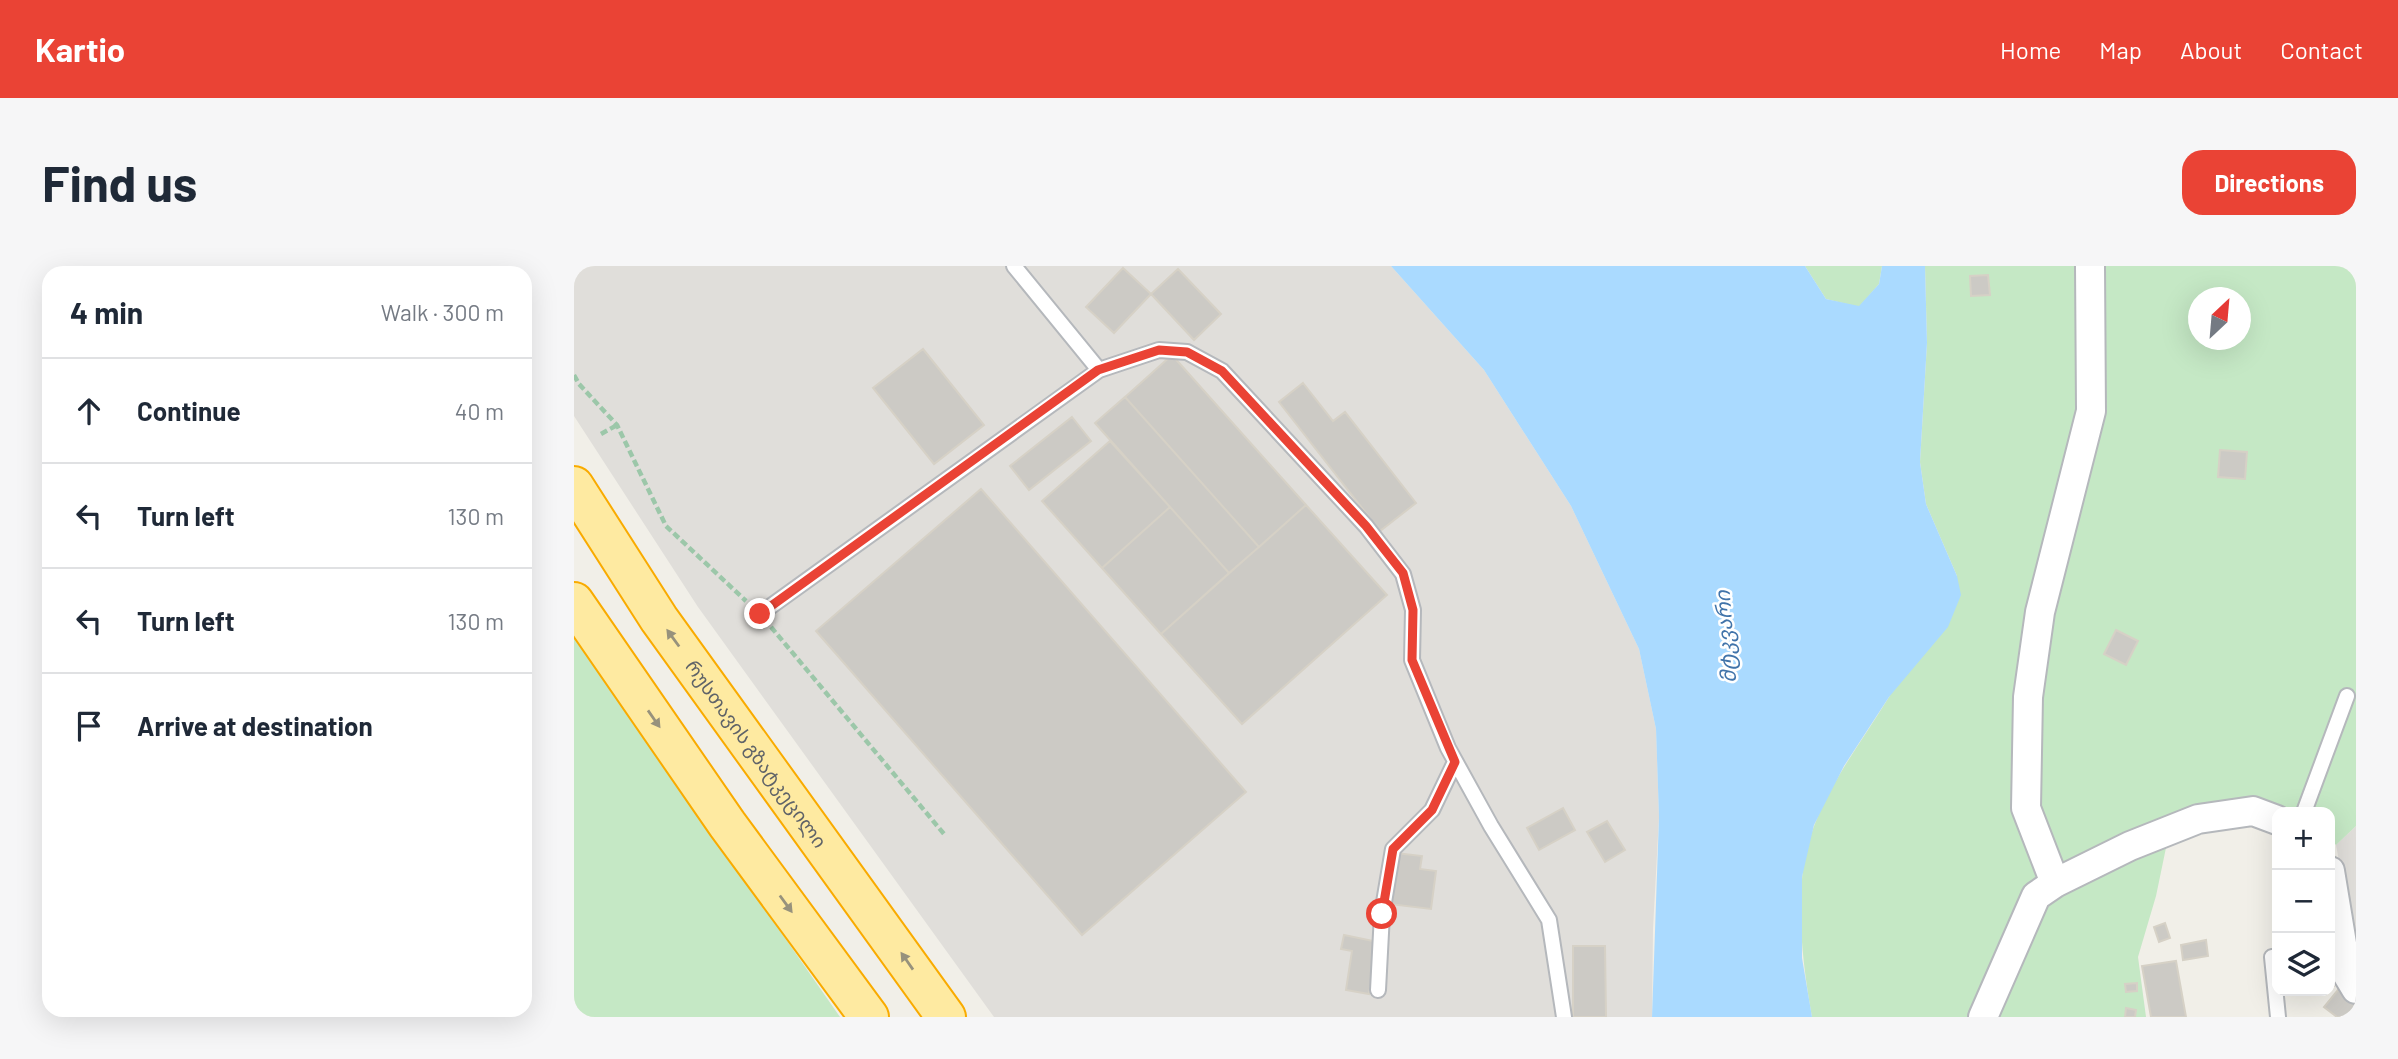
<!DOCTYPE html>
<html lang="en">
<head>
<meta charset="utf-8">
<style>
  :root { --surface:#fff; --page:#f6f6f7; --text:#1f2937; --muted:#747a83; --line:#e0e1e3; --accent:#ea4335 }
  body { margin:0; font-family:Barlow,"Noto Sans Georgian",sans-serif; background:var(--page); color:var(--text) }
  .controls { position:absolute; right:21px; bottom:21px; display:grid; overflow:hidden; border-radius:14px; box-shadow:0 7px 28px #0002 }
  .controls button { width:63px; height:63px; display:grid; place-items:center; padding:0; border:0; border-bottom:2px solid var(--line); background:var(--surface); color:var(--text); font:35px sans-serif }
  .compass { position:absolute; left:1614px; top:21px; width:63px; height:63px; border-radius:50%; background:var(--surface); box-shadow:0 7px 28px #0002; rotate:26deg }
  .stop { position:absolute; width:21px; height:21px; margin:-16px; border:5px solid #ea4335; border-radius:50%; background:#fff }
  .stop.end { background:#ea4335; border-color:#fff; box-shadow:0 2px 7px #0008 }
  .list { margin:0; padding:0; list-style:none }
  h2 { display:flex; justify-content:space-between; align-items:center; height:91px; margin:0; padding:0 28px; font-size:30px }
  h2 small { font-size:23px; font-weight:400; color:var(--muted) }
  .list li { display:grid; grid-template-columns:46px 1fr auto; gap:21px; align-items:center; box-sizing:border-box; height:105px; padding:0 28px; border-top:2px solid var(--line) }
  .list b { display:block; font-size:26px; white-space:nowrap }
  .list em { font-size:23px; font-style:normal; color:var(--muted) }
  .icon { flex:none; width:38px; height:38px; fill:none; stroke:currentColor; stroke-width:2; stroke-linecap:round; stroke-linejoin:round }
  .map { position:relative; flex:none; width:1782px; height:751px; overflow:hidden; border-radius:21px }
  header { display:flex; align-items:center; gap:42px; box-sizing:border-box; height:98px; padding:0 35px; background:var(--accent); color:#fff }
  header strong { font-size:33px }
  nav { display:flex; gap:38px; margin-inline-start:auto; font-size:24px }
  .intro { display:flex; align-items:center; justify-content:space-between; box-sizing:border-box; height:168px; padding:0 42px }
  h1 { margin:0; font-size:49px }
  .button { padding:18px 32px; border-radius:21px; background:var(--accent); color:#fff; font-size:24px; font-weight:700 }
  main { display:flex; gap:42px; padding:0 42px }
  aside { flex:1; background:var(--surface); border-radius:21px; box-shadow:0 7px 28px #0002 }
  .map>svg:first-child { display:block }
  .industrial { fill:#e0deda }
  .green { fill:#c5e8c5; fill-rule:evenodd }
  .water { fill:#aadaff }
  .building { fill:#cccac5; stroke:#d6d1c6; stroke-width:2 }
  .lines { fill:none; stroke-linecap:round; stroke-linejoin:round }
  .service-casing { stroke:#b5b8bc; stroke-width:18 }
  .minor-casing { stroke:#b5b8bc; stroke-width:32 }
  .trunk-casing { stroke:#f9ab00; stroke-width:42 }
  .path { stroke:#9cc7a9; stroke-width:4.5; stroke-dasharray:7 3.5; stroke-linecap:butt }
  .service { stroke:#fff; stroke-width:14 }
  .minor { stroke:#fff; stroke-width:28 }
  .trunk { stroke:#feeaa1; stroke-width:38 }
  .oneway { fill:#97927c }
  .route { stroke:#ea4335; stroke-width:9 }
  .labels { text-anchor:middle; stroke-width:5; stroke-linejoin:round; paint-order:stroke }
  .street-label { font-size:19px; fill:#5f6368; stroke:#fff }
  .water-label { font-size:21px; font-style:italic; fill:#4174aa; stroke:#fff }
</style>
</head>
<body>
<header>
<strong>Kartio</strong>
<nav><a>Home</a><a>Map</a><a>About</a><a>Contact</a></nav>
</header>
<div class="intro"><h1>Find us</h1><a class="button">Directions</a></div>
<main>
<aside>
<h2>4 min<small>Walk · 300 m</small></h2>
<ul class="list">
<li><svg class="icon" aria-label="ahead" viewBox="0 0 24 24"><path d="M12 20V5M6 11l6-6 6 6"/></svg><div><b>Continue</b></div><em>40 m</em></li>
<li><svg class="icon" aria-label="left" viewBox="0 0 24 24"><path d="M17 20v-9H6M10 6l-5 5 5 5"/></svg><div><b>Turn left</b></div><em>130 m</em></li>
<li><svg class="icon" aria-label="left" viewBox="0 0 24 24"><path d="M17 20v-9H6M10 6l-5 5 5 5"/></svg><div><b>Turn left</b></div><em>130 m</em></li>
<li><svg class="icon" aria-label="arrive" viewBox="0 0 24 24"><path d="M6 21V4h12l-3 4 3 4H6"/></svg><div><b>Arrive at destination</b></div></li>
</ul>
</aside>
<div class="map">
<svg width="1782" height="751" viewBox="0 0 1782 751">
  <rect width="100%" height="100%" fill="#f1efe8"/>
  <path class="industrial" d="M0 0H817L910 104 997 240 1065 383 1082 463 1085 551 1079 663 1078 751H420L124 341 0 150Z
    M1782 560V686L1762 579Z"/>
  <path class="green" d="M1231 0H1308L1305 18 1285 41 1252 33Z
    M1351 0H1782V560L1762 579 1756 572V546H1725L1698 536 1647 535 1599 548 1582 630 1564 691 1572 751H1238C1230 705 1224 660 1228 613 1233 544 1281 487 1315 431 1339 391 1361 350 1383 310L1352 238 1346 196 1353 77ZM1624 32H1666V74H1624Z
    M0 367 18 395 266 751H0Z"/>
  <path class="water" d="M817 0H1231L1252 33 1285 40 1305 18 1308 0H1351L1353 77 1346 196 1352 238 1383 310 1387 329 1374 361 1315 431 1270 500 1240 559 1228 611V692L1238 751H1078L1085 551 1082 463 1065 383 997 240 910 104Z"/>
  <path class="building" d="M549 2 577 28 540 67 512 41Z
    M604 3 647 48 620 74 577 28Z
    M1414 9 1416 29 1397 30 1396 10Z
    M349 83 410 159 360 198 299 122Z
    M598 89 732 239 685 281 551 131Z
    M729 117 759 155 771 146 842 237 806 265 705 136Z
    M551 131 685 281 655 307 521 157Z
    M498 151 517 175 455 224 436 200Z
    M536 175 596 241 528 302 468 235Z
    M1646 184 1673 186 1671 213 1644 211Z
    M407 223 672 526 508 669 242 365Z
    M732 239 813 329 668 458 587 368Z
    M596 241 655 307 587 368 528 302Z
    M1542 364 1564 375 1552 399 1530 388Z
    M989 542 1001 564 965 584 953 562Z
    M1033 555 1051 584 1031 596 1013 566Z
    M822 587 848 590 846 603 862 605 857 643 815 638Z
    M1591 657 1596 672 1585 676 1580 661Z
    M770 669 804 676 795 728 772 724 778 685 767 683Z
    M1632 674 1634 690 1609 694 1607 679Z
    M999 680H1031L1032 751H999Z
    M1602 695 1612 751H1577L1568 700Z
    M1756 699 1760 720 1756 721Z
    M1563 717V725L1552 726 1551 718Z
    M1764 724 1782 738V751H1763L1750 741Z
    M1552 742 1562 744 1561 751H1551Z"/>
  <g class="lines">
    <g class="service-casing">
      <path id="service" d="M440 0 525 104
        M186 348 525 104 585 84 613 86 648 105 792 260 829 308 839 344 838 394 874 482 917 560 975 654 990 751
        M1730 546 1773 430
        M1698 691 1704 751
        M804 724 808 648 819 583 858 544 881 496"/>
    </g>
    <g class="minor-casing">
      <path id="minor" d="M1756 605 1773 708 1782 723
        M1481 617 1452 542 1454 431 1466 346 1517 145 1516 0
        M1409 751 1462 630 1481 617 1556 580 1624 553 1679 545 1703 554"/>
    </g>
    <g class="trunk-casing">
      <g id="trunk">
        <path id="s1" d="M0 220 85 353 372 751"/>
        <path d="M0 336 153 558 295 751"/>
      </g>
    </g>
    <path class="path" d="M0 109 5 118 43 159 92 260 172 335
      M27 168 43 159
      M197 361 370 568"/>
    <use href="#service" class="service"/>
    <use href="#minor" class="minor"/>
    <use href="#trunk" class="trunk"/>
  </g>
  <defs><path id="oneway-solid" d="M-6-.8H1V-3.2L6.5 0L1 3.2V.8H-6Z" transform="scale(1.75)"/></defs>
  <g class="oneway">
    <use href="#oneway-solid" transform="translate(99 372) rotate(-126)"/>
    <use href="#oneway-solid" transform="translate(80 453) rotate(55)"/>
    <use href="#oneway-solid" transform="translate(212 638) rotate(54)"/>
    <use href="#oneway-solid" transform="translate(333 695) rotate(-125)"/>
  </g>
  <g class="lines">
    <path class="route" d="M186 348 524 104 585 84 613 86 648 105 792 260 829 307 839 344 838 394 881 496 858 544 819 583 808 648"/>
  </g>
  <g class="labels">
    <g class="street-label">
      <text dy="7" stroke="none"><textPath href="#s1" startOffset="324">რუსთავის გზატკეცილი</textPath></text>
    </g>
    <g class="water-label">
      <text transform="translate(1152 371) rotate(-94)" y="7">მტკვარი</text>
    </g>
  </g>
</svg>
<div class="controls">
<button>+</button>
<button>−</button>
<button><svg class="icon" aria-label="layers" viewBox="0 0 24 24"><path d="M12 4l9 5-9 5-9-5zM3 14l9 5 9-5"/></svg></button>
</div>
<svg class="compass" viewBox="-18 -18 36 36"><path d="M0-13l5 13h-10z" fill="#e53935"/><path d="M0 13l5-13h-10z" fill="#747a83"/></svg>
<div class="stop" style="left:808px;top:648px"></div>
<div class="stop end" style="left:186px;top:348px"></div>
</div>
</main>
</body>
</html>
